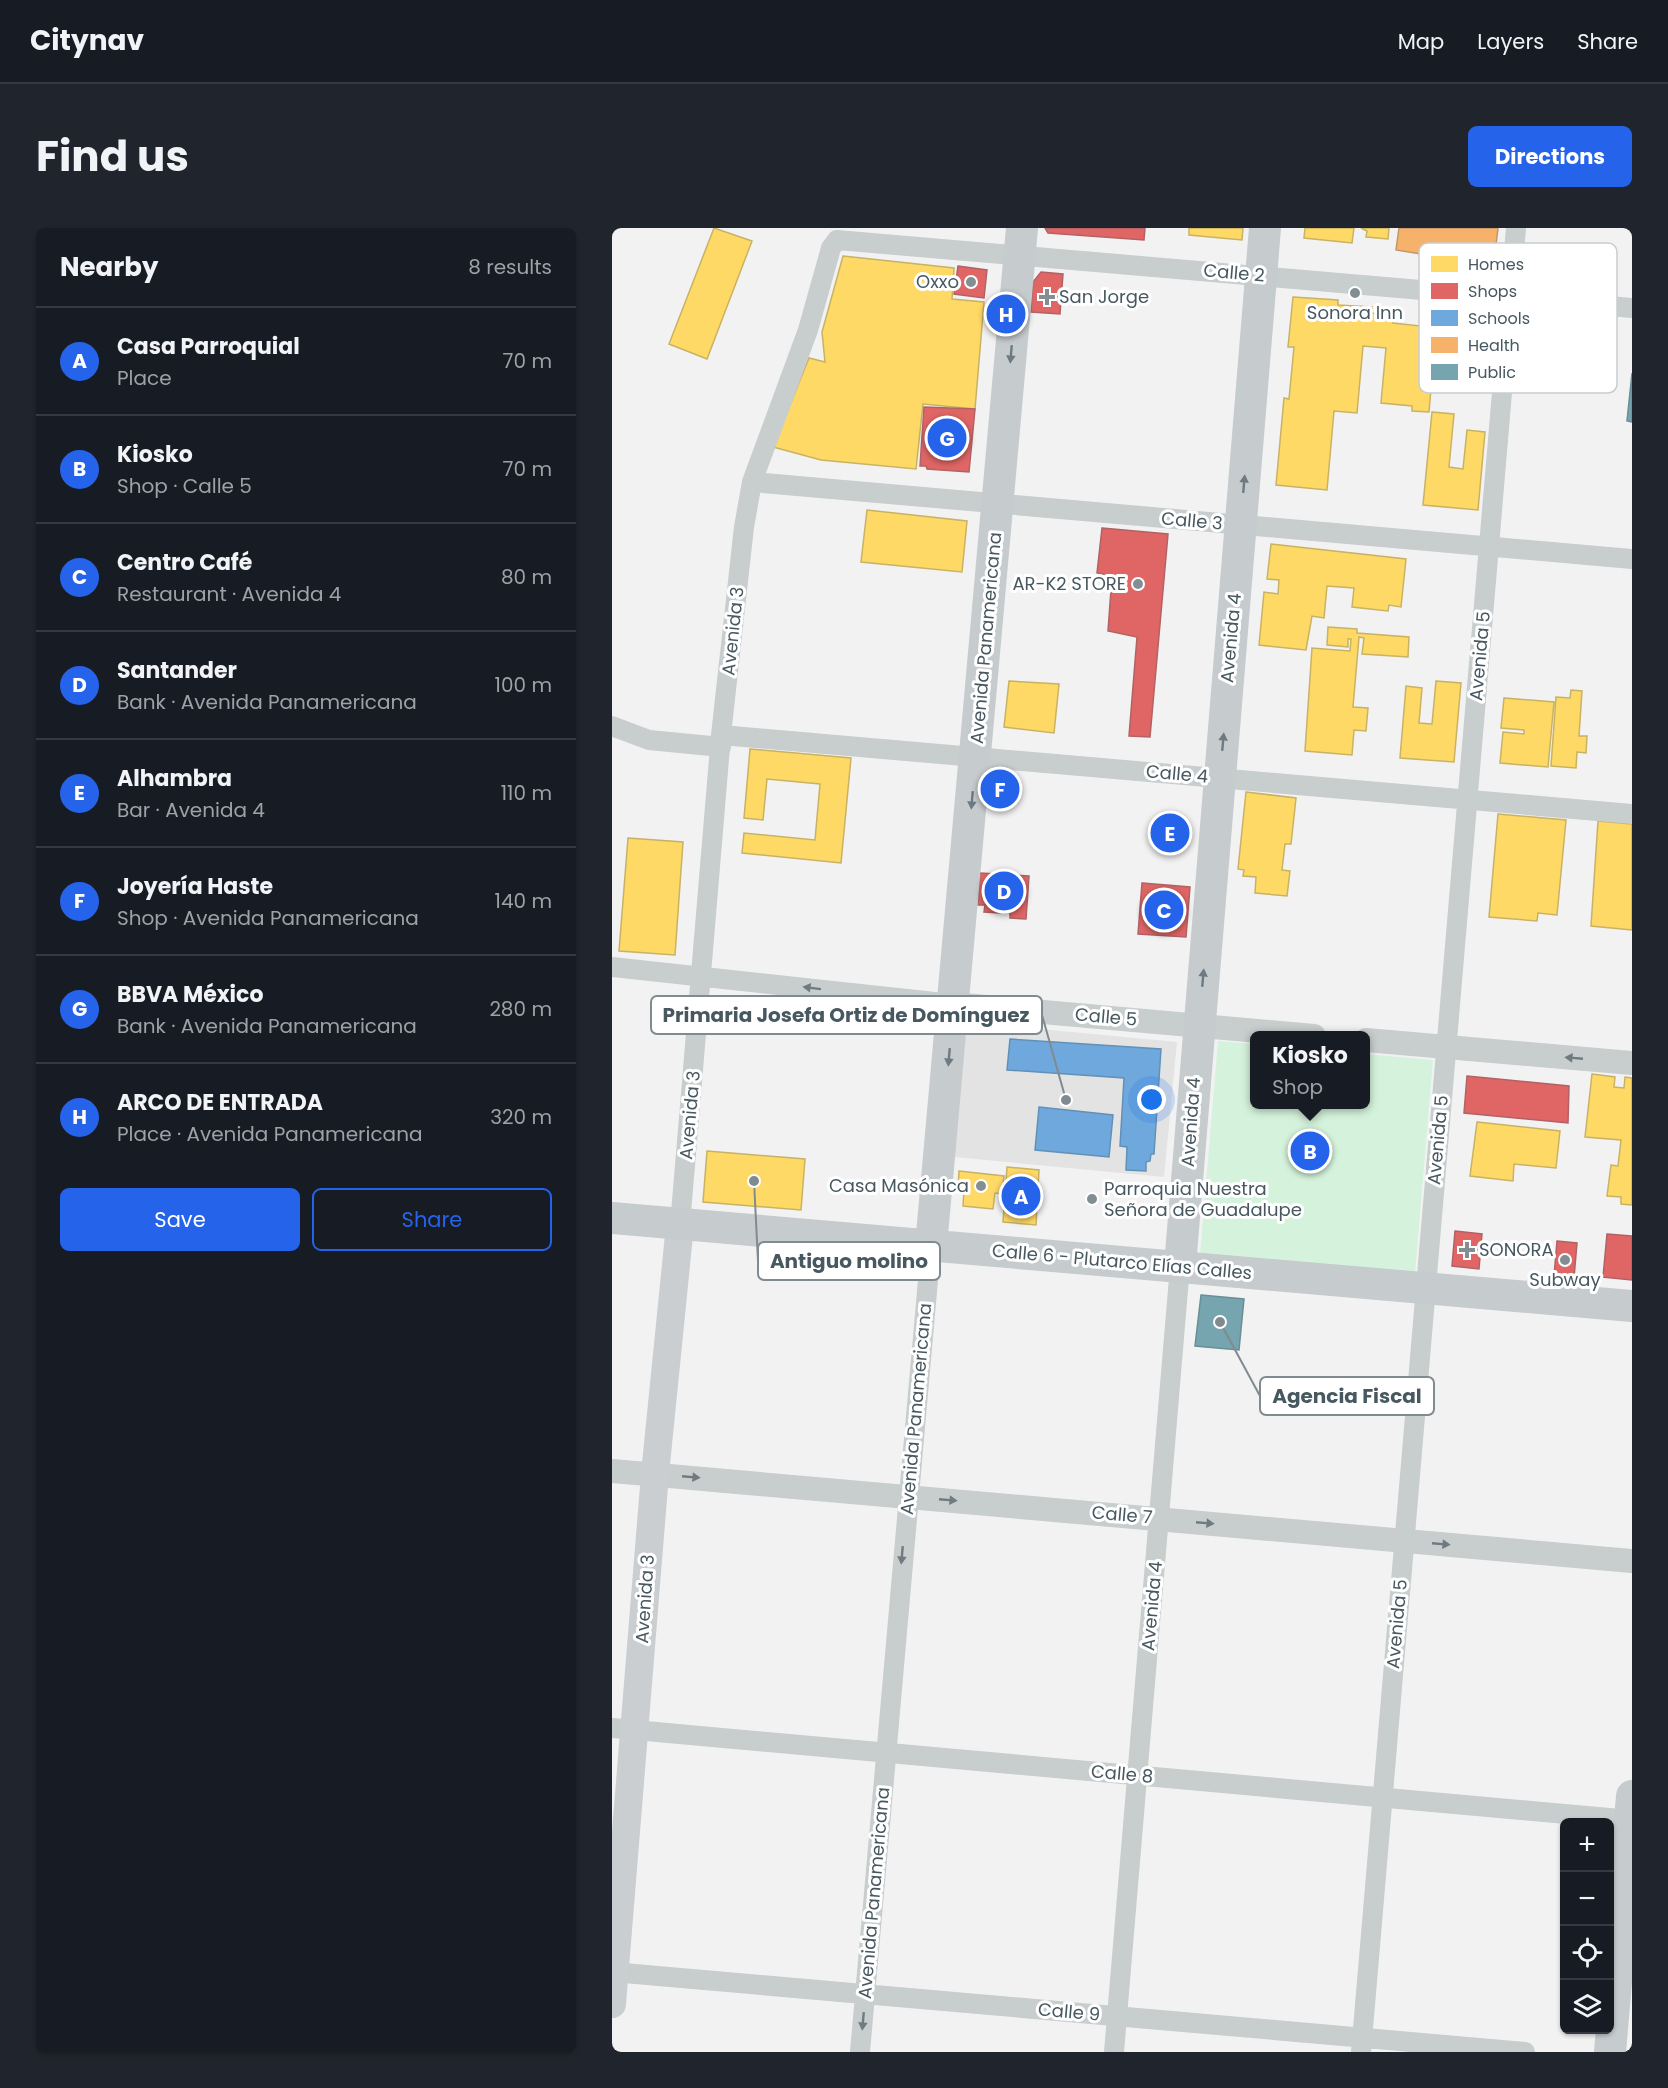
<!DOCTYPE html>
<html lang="en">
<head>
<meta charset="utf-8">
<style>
  :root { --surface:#171b24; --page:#20242c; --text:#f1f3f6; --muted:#9ea1a6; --line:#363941; --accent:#2563eb }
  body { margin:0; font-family:Poppins,sans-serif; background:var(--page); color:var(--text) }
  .controls { position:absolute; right:18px; bottom:18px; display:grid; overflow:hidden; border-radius:9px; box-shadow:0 2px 4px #0004 }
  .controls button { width:54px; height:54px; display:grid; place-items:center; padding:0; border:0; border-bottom:2px solid var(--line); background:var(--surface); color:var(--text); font:30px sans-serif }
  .you { position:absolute; left:540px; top:872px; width:21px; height:21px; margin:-15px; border:4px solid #fff; border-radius:50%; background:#1a73e8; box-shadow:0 0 0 9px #1a73e833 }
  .badge { display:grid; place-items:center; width:39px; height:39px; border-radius:50%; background:var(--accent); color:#fff; font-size:20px; font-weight:700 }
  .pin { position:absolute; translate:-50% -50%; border:3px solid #fff; box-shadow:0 2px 6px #0006 }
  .popup { position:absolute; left:638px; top:803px; width:120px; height:78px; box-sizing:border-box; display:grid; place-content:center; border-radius:9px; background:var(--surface); filter:drop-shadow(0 2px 4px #0005); font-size:20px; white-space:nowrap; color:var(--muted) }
  .popup b { font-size:22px; color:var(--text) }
  .popup::after { content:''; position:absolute; left:50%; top:100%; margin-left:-12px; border:12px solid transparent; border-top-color:var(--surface) }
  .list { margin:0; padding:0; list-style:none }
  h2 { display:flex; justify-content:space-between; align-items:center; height:78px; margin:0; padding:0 24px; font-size:26px }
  h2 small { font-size:20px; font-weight:400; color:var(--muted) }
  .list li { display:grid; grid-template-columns:39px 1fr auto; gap:18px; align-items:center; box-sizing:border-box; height:108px; padding:0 24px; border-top:2px solid var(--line) }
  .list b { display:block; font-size:22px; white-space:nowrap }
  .list p { margin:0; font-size:20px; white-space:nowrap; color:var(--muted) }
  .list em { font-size:20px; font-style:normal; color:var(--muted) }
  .actions { display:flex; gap:12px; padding:18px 24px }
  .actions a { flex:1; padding:14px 0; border:2px solid var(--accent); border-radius:9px; text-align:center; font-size:21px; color:var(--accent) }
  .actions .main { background:var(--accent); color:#fff }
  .icon { flex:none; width:33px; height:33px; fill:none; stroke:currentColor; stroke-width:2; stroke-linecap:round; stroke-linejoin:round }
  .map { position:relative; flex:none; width:1020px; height:1824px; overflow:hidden; border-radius:9px }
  header { display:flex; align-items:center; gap:36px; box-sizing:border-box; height:84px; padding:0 30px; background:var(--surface); border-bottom:2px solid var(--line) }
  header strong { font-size:28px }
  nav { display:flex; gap:33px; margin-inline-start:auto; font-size:21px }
  .intro { display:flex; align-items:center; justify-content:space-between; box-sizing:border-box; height:144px; padding:0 36px }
  h1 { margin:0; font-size:42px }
  .button { padding:15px 27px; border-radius:9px; background:var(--accent); color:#fff; font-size:21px; font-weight:700 }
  main { display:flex; gap:36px; padding:0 36px }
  aside { flex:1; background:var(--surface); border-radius:9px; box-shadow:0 2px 4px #0004 }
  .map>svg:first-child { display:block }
  .education { fill:#e4e3e4 }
  .green { fill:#d5f3dc }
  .homes { fill:#ffd966; stroke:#c8b264; stroke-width:1.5 }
  .shops { fill:#e06666; stroke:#b26264; stroke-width:1.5 }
  .schools { fill:#6fa8dc; stroke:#6390b7; stroke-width:1.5 }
  .health { fill:#f6b26b; stroke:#c29768; stroke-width:1.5 }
  .public { fill:#76a5af; stroke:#688e97; stroke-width:1.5 }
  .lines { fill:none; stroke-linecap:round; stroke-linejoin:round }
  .minor { stroke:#c8cdce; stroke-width:20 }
  .tertiary { stroke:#c8cdce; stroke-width:24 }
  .secondary { stroke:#caced1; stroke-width:28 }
  .primary { stroke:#c6cbce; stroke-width:32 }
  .oneway { fill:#6d7a81 }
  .oneway2 { fill:#6e7b81 }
  .poi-dot { fill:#838e93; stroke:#fff; stroke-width:2 }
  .labels { text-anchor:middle; stroke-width:6; stroke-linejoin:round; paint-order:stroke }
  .street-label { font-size:18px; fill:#475860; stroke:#fff }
  .poi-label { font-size:18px; fill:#475860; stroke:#fff; text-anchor:end }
  .key { fill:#fff; stroke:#c8cdcf; stroke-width:1.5 }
  .key-label { font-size:16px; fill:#475860 }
  .leader { fill:none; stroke:#808b90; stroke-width:2 }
  .callout-dot { fill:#808b90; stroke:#fff; stroke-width:2 }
  .callout { fill:#fff; stroke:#808b90; stroke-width:2 }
  .callout-label { font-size:20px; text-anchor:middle; font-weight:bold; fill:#475860 }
</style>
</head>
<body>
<header>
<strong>Citynav</strong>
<nav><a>Map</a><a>Layers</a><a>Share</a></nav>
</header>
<div class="intro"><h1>Find us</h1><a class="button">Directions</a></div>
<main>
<aside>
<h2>Nearby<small>8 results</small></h2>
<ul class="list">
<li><span class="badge">A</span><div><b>Casa Parroquial</b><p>Place</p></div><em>70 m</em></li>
<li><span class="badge">B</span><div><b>Kiosko</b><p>Shop · Calle 5</p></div><em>70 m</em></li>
<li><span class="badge">C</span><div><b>Centro Café</b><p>Restaurant · Avenida 4</p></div><em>80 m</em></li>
<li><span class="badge">D</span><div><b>Santander</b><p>Bank · Avenida Panamericana</p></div><em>100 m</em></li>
<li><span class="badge">E</span><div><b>Alhambra</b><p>Bar · Avenida 4</p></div><em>110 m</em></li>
<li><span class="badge">F</span><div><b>Joyería Haste</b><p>Shop · Avenida Panamericana</p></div><em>140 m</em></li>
<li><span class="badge">G</span><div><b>BBVA México</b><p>Bank · Avenida Panamericana</p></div><em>280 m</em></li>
<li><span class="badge">H</span><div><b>ARCO DE ENTRADA</b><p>Place · Avenida Panamericana</p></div><em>320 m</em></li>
</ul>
<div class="actions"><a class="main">Save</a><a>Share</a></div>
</aside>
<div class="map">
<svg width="1020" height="1824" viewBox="0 0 1020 1824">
  <rect width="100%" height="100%" fill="#f2f2f2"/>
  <path class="education" d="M355 794 565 814 552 949 342 929Z"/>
  <path class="green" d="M606 813 642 816V876H754V826L821 832 803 1046 588 1027Z"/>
  <path class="homes" d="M102 0 140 13 95 131 57 116Z
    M577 0H631L630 12 577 7Z
    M693 0H742L740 15 692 10Z
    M749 0H777L776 11 754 9 755 3Z
    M231 28 342 40 340 71 372 74 363 181 311 176 304 241 209 232 161 219 197 130 213 134 210 104Z
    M681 69 726 72V77L760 79 759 85 782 86 781 95 808 98 810 78 826 79 817 184 800 183V178L769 175 774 120 751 118 745 185 722 183 715 262 664 257 672 170 677 171 682 119H676Z
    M926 91 965 96 962 120 957 119 955 135 972 137 969 160 954 159 955 142 927 138 930 112 924 111Z
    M820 184 842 186 837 239 851 241 855 202 873 204 866 282 811 277Z
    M255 282 355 293 350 344 249 334Z
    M659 316 794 331 789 379 777 377 776 383 740 379 742 360 715 358 712 390 700 388 694 422 647 417 652 364 666 366 667 352 655 351Z
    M716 399 745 401V405L797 409 796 429 750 426 752 410 747 409 741 479 756 480 754 503 742 502 740 527 693 523 700 420 738 423 739 411H736V419L715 417Z
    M397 453 447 456 442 505 392 499Z
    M824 453 849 455 842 534 788 530 794 458 810 460 807 495 820 496Z
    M959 462 970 463 967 508H975L974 525 965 524 964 540 939 538 944 469 958 470Z
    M892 470 942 474 936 539 888 535 891 504 912 506V502L889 500Z
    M138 521 239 530 229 635 130 625 132 605 203 612 208 556 155 551 151 592 132 590Z
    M634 564 684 570 679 616H673L670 642 678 643 675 668 643 665 644 649 631 648 632 642 626 641Z
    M886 586 954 592 945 687 926 685 925 693 877 689Z
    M986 593 1020 596V702L979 698Z
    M16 610 71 614 63 727 7 723Z
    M980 846 1003 849 1002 859 1012 860 1013 849 1020 850V977L1009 976V969L995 968 999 937 1006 938 1009 912 973 909Z
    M865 894 948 903 944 940 902 936 901 953 858 948Z
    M95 923 193 931 189 982 91 974Z
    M395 939 427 942 424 997 391 994Z
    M347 943 392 948 390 966 383 965 381 981 351 978 352 962 346 961Z"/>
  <path class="shops" d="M433 0H533L532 12 436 5Z
    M346 38 375 42 372 70 342 66Z
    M429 44 451 46 448 86 419 84 421 54Z
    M312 179 363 181 357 244 315 241 314 238H308Z
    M490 300 556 306 538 509 517 508 525 409 496 403 500 348 485 345Z
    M368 645 417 648 414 691 398 690V682H388V685L372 684 373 677H366Z
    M530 655 578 659 574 709 526 706Z
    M855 848 957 858 956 895 852 885Z
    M685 922a13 13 0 1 1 26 0a13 13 0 1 1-26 0Z
    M843 1003 870 1006 867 1041 840 1038Z
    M995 1006 1020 1008V1052L991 1049Z
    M945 1013 965 1015 962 1050 942 1048Z"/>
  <path class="schools" d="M398 811 549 821 542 926H539L538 933 534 934V943L514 942 515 919 508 918 512 850 395 842Z
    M427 879 501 887 497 929 423 922Z"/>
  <path class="health" d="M787 0H886L884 17 876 29 837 37 821 28 784 22Z"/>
  <path class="public" d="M1020 145V194L1015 193Z
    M589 1067 632 1071 627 1122 583 1118Z"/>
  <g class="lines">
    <path class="minor" d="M140 254 1020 331
      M0 498 37 512 109 519
      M109 507 1020 586
      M0 739 341 776
      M68 997 109 507 132 299 140 254 196 102 219 20 225 12 1020 80
      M0 1500 1020 1592
      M0 1744 913 1824
      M248 1824 319 1018
      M502 1824 568 1038
      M749 1824 904 0"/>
    <path class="tertiary" d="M341 776 702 808
      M754 812 1020 835
      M0 1243 1020 1333"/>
    <path class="secondary" d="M0 1776 43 1246 68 997"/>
    <path class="primary" d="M0 990 1020 1078
      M319 1018 410 0
      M568 1038 653 0
      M998 1824 1020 1568"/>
  </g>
  <defs><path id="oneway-solid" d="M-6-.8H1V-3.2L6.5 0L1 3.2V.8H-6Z" transform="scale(1.5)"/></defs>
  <g class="oneway">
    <use href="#oneway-solid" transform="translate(399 126) rotate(95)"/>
    <use href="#oneway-solid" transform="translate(632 256) rotate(-85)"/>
    <use href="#oneway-solid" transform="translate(611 514) rotate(-85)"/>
    <use href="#oneway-solid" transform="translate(360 572) rotate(95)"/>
    <use href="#oneway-solid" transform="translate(591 750) rotate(-85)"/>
    <use href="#oneway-solid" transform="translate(337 829) rotate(95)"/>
  </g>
  <g class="oneway2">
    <use href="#oneway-solid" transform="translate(200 760) rotate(-173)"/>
    <use href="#oneway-solid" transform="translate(962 830) rotate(-175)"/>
    <use href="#oneway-solid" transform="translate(79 1249) rotate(5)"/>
    <use href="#oneway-solid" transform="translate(336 1272) rotate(5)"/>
    <use href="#oneway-solid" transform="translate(593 1295) rotate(5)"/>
    <use href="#oneway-solid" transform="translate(829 1316) rotate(5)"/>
    <use href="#oneway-solid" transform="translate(290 1327) rotate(95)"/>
    <use href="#oneway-solid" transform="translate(251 1793) rotate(95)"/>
  </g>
  <g class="poi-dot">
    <circle cx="359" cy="54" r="6"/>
    <circle cx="743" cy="65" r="6"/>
    <path d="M432 60h6v6h6v6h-6v6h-6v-6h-6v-6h6z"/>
    <circle cx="526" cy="356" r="6"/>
    <circle cx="369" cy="958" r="6"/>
    <circle cx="480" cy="971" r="6"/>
    <path d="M852 1013h6v6h6v6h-6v6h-6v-6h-6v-6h6z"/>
    <circle cx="953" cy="1032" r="6"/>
  </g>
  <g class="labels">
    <g class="street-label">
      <text transform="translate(622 45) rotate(5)" y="6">Calle 2</text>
      <text transform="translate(580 293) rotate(5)" y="6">Calle 3</text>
      <text transform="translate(121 403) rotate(-84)" y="6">Avenida 3</text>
      <text transform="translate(374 410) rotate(-85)" y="6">Avenida Panamericana</text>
      <text transform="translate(619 410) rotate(-85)" y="6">Avenida 4</text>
      <text transform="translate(868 428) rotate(-85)" y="6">Avenida 5</text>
      <text transform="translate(565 546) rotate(5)" y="6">Calle 4</text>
      <text transform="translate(494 789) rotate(5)" y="6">Calle 5</text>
      <text transform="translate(78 887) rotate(-85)" y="6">Avenida 3</text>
      <text transform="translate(579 894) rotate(-86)" y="6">Avenida 4</text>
      <text transform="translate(826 912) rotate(-85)" y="6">Avenida 5</text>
      <text transform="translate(510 1034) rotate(5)" y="6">Calle 6 - Plutarco Elías Calles</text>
      <text transform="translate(304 1181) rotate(-85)" y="6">Avenida Panamericana</text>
      <text transform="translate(510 1287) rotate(5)" y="6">Calle 7</text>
      <text transform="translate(33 1371) rotate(-86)" y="6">Avenida 3</text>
      <text transform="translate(540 1378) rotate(-85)" y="6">Avenida 4</text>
      <text transform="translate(785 1396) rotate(-85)" y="6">Avenida 5</text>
      <text transform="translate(510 1546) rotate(5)" y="6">Calle 8</text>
      <text transform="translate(262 1665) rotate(-85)" y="6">Avenida Panamericana</text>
      <text transform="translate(457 1784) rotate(5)" y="6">Calle 9</text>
    </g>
    <g class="poi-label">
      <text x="347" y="60">Oxxo</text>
      <text x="447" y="75" text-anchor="start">San Jorge</text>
      <text x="743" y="91" text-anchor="middle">Sonora Inn</text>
      <text x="514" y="362">AR-K2 STORE</text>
      <text x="357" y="964">Casa Masónica</text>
      <text x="492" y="967" text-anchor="start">Parroquia Nuestra<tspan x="492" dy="21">Señora de Guadalupe</tspan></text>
      <text x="867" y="1028" text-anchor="start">SONORA</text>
      <text x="953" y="1058" text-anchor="middle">Subway</text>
    </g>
  </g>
  <rect x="807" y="15" width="198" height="150" rx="9" class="key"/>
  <rect x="819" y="28" width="27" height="16" fill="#ffd966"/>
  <rect x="819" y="55" width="27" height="16" fill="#e06666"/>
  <rect x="819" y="82" width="27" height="16" fill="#6fa8dc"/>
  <rect x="819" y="109" width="27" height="16" fill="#f6b26b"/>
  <rect x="819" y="136" width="27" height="16" fill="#76a5af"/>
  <g class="key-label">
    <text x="856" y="42">Homes</text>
    <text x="856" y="69">Shops</text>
    <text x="856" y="96">Schools</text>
    <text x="856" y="123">Health</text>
    <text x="856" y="150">Public</text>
  </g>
  <path class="leader" d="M454 872L430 787M142 953L146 1033M608 1094L648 1168"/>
  <g class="callout-dot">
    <circle cx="454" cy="872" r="6"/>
    <circle cx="142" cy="953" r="6"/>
    <circle cx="608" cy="1094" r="6"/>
  </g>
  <g class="callout">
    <rect x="39" y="768" width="391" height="38" rx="6"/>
    <rect x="146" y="1014" width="182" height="38" rx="6"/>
    <rect x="648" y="1149" width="174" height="38" rx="6"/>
  </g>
  <g class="callout-label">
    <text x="234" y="794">Primaria Josefa Ortiz de Domínguez</text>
    <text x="237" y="1040">Antiguo molino</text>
    <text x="735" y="1175">Agencia Fiscal</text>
  </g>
</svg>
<div class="controls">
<button>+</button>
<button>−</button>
<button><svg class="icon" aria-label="locate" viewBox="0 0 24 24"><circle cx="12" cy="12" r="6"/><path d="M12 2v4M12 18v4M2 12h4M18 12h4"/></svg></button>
<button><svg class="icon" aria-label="layers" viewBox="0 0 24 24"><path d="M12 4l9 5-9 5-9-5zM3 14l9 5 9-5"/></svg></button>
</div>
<div class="you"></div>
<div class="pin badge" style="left:409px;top:968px">A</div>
<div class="pin badge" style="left:698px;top:923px">B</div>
<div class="popup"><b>Kiosko</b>Shop</div>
<div class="pin badge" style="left:552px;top:682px">C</div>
<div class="pin badge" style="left:392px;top:663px">D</div>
<div class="pin badge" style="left:558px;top:605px">E</div>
<div class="pin badge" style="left:388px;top:561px">F</div>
<div class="pin badge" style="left:335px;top:210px">G</div>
<div class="pin badge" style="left:394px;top:86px">H</div>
</div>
</main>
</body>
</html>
